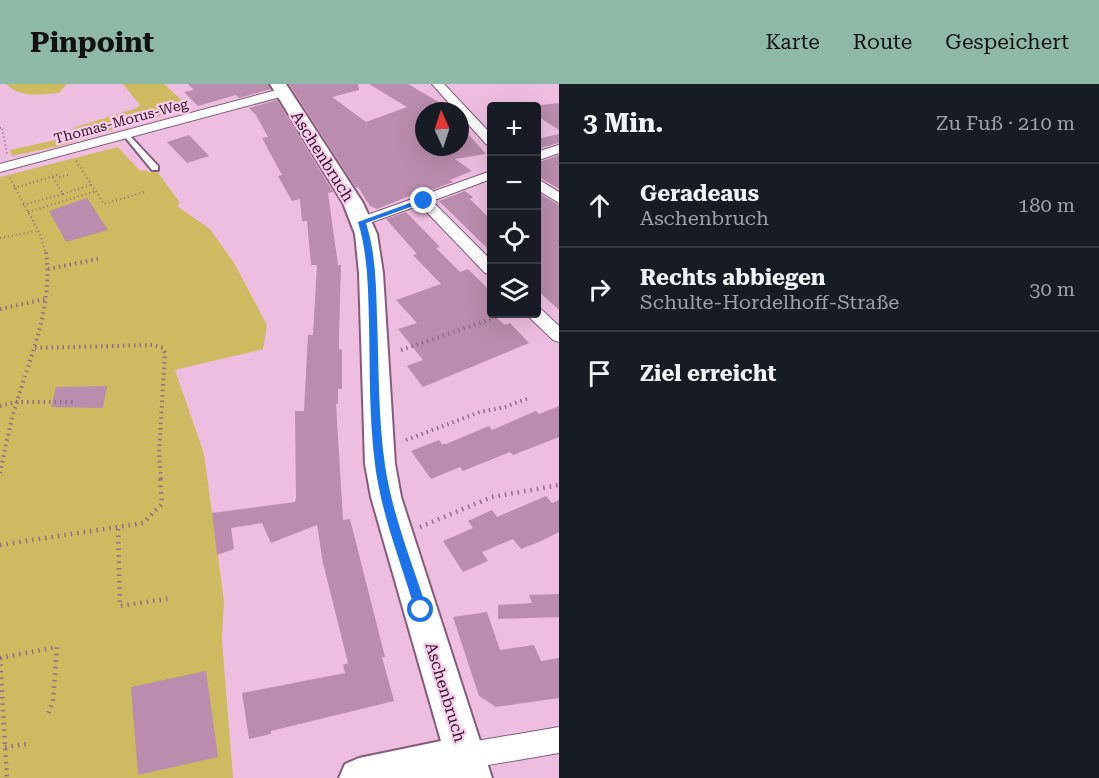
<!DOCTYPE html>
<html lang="de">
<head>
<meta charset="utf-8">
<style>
  :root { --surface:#171b24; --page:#20242c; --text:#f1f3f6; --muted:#9ea1a6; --line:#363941; --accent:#8eb9a7 }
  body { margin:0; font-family:"Roboto Serif",serif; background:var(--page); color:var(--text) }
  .controls { position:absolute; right:18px; top:18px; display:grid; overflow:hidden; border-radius:6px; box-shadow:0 6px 24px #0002 }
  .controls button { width:54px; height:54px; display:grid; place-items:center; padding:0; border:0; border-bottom:2px solid var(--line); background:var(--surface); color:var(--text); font:30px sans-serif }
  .compass { position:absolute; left:415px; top:18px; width:54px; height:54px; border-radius:50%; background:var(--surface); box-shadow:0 6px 24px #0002; rotate:357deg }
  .stop { position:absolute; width:18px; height:18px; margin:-14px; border:4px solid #1a73e8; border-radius:50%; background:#fff }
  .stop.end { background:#1a73e8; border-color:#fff; box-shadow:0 2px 6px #0008 }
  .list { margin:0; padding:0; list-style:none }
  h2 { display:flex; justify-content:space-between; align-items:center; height:78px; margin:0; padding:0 24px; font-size:26px }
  h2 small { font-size:20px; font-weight:400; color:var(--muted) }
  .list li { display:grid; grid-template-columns:39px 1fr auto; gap:18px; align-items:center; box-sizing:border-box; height:84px; padding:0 24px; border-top:2px solid var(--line) }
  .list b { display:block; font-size:22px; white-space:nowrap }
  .list p { margin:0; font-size:20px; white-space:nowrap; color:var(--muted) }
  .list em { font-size:20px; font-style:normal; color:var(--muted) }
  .icon { flex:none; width:33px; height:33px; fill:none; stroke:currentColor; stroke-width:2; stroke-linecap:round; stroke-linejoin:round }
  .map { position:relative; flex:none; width:559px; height:694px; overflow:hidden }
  header { display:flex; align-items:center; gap:36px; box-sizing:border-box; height:84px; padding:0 30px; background:var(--accent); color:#111 }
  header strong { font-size:28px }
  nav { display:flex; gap:33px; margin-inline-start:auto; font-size:21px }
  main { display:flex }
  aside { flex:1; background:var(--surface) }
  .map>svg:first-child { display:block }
  .green { fill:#cdba61 }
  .building { fill:#ba8cad }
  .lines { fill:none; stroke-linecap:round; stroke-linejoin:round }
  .lane-casing { stroke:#865b7a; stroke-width:4 }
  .street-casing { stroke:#865b7a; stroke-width:2 }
  .secondary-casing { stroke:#865b7a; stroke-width:4 }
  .path-far2 { stroke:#916f87; stroke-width:2; stroke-dasharray:1 3; stroke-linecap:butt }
  .path-far1 { stroke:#916f87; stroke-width:4; stroke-dasharray:1.5 4; stroke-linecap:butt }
  .path { stroke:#916f87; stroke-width:4.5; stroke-dasharray:1.5 5; stroke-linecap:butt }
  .lane { fill:#fff; fill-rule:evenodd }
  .street { fill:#fff; fill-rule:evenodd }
  .secondary { fill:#fff; fill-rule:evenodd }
  .route { fill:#1a73e8 }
  .labels { text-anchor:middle; stroke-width:4.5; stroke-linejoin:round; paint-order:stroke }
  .far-street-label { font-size:14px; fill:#281723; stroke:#fccbed }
  .street-label { font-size:16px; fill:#281723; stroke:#fccbed }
</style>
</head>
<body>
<header>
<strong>Pinpoint</strong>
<nav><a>Karte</a><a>Route</a><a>Gespeichert</a></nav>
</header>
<main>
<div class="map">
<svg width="559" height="694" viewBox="0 0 559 694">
  <rect width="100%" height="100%" fill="#eebee0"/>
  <path class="green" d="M6 0H67L59 9C40 10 21 15 6 0Z
    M123 0H164L189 23 59 62 12 72 10 66 78 51 73 44 137 24 140 21Z
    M118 63 140 87 146 86 149 89 157 87 180 119 177 122 210 145 234 179 267 241 263 265 175 286 204 370 224 517 222 556 233 694H0V93Z"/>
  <path class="building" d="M188 0H268L271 5 239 14 236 11 198 22 184 8 194 6Z
    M289 0H358L359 6 332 13 366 38 407 23 369 0H408L449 24 440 27H424V63H460V41L486 70 455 75 472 87 450 96 453 98 429 107 427 105 377 125 370 122 358 103 356 104Z
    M277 16 333 108 328 109 338 181H341L339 252V265L342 266V305H338V320H336L343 436 350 435 385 573H382L394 617 271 647V650L249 655 242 609 345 589 343 581 348 579 323 479 317 441 271 459 262 439 231 444 234 465 217 471 212 429 295 418 296 414 295 327H304L308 251H313L317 181H311L307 137H302L300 115 292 117 278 92 282 91 262 54 268 53 256 31 249 24Z
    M559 19V46L537 32V22H532Z
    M559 50V59L537 65V55Z
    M189 51 209 72 187 79 167 58Z
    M559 71V105L537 92V79Z
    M465 107 473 113 470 115 492 137V169L439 117Z
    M537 108 559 121V226L537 206Z
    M87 114 108 146 66 158 49 127Z
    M406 128 440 163 436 164 460 188 468 185 492 209V230L505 241 510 239 529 259 423 303 407 282 423 276 398 245 417 239 396 216 441 200 413 171 417 170 386 135Z
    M107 302 103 324 51 323 56 303Z
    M559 322V353L513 371 510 368 463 387 460 383 431 395 411 367 439 356 442 360H446L489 342 492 346 536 327 539 330Z
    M546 412 552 419 559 416V448L539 458 521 465 513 455 482 468 488 477 463 488 443 457 473 444 468 437 492 426 497 433Z
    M559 510V533L498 535V521L532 519 529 511Z
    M487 528 500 566 534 561 541 577 559 574V614L496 623 479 612 453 533Z
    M206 587 218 673 138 691 131 603Z"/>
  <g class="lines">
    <g class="lane-casing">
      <path id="lane" d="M125 51H129L158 82V86H152L125 53Z"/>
    </g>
    <g class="street-casing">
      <path id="street" d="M432 0H444L491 50V61L486 60 460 31V27H456Z
        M284 4 290 8 288 11 0 88V80Z
        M559 61V69L536 77V68Z
        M491 87V95L432 117 491 176V190L485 189 420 121 361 142 354 138 356 135Z
        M536 94 559 108V119L536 105Z
        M536 224 542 226 559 242V258L553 256 530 234 528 230H536Z
        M559 643V669L465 685 455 682 452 672 455 662 465 659Z"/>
    </g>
    <g class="secondary-casing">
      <path id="secondary" d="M270 0H286L363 119 377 150 383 189 395 380 401 413 492 694H339L345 680 359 674 441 657 371 413 365 380 359 189 355 150 343 119Z"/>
    </g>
    <path class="path-far2" d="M0 44 2 43 7 70
      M76 77 104 120 145 108
      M10 94 40 150 46 170
      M14 104 57 91 59 93 71 90
      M63 110 91 101
      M23 121 63 110 52 92
      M28 128 96 107
      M0 154 36 147"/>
    <path class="path-far1" d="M48 185 98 175
      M0 225 45 215
      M35 264 153 261 163 264 165 269 159 369 161 395
      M401 266 506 230
      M0 322 16 318H74
      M406 356 480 328 505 323 529 314
      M0 389C5 365 10 340 17 317 32 268 53 221 46 168"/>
    <path class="path" d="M420 443 492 413 559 401
      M118 445 120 522 172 514
      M0 461 143 439 162 420 160 394
      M0 574 57 563 53 618 48 630
      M0 574 7 694
      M5 663 28 660"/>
    <use href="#lane" class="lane"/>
    <use href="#street" class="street"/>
    <use href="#secondary" class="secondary"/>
  </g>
  <path class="route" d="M421 115 427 117 366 139C376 171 376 202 377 234 379 283 378 333 385 381 392 430 412 478 427 526L421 532 415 526C401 478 381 430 375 380 369 333 370 285 369 238 368 204 368 171 358 138Z"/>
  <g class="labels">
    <g class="far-street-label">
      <text transform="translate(121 37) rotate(-15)" y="5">Thomas-Morus-Weg</text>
    </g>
    <g class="street-label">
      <text transform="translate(323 72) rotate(58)" y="6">Aschenbruch</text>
      <text transform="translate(446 608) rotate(73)" y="6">Aschenbruch</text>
    </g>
  </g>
</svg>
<div class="controls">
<button>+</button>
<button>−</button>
<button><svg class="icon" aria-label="locate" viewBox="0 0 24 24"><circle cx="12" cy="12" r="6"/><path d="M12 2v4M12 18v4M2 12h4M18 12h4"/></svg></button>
<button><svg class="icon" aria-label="layers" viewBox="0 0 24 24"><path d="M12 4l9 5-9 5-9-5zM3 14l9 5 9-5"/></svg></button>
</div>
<svg class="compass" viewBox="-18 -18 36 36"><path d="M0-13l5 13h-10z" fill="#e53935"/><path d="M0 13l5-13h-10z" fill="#9ea1a6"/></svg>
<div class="stop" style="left:421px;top:526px"></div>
<div class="stop end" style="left:424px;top:117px"></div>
</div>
<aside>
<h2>3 Min.<small>Zu Fuß · 210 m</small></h2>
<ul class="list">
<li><svg class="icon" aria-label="ahead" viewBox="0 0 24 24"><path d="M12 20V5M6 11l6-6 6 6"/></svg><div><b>Geradeaus</b><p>Aschenbruch</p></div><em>180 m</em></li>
<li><svg class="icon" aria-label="right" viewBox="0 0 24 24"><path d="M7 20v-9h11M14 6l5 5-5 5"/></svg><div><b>Rechts abbiegen</b><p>Schulte-Hordelhoff-Straße</p></div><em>30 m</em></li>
<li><svg class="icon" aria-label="arrive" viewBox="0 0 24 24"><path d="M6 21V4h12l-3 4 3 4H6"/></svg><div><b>Ziel erreicht</b></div></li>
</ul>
</aside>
</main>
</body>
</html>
